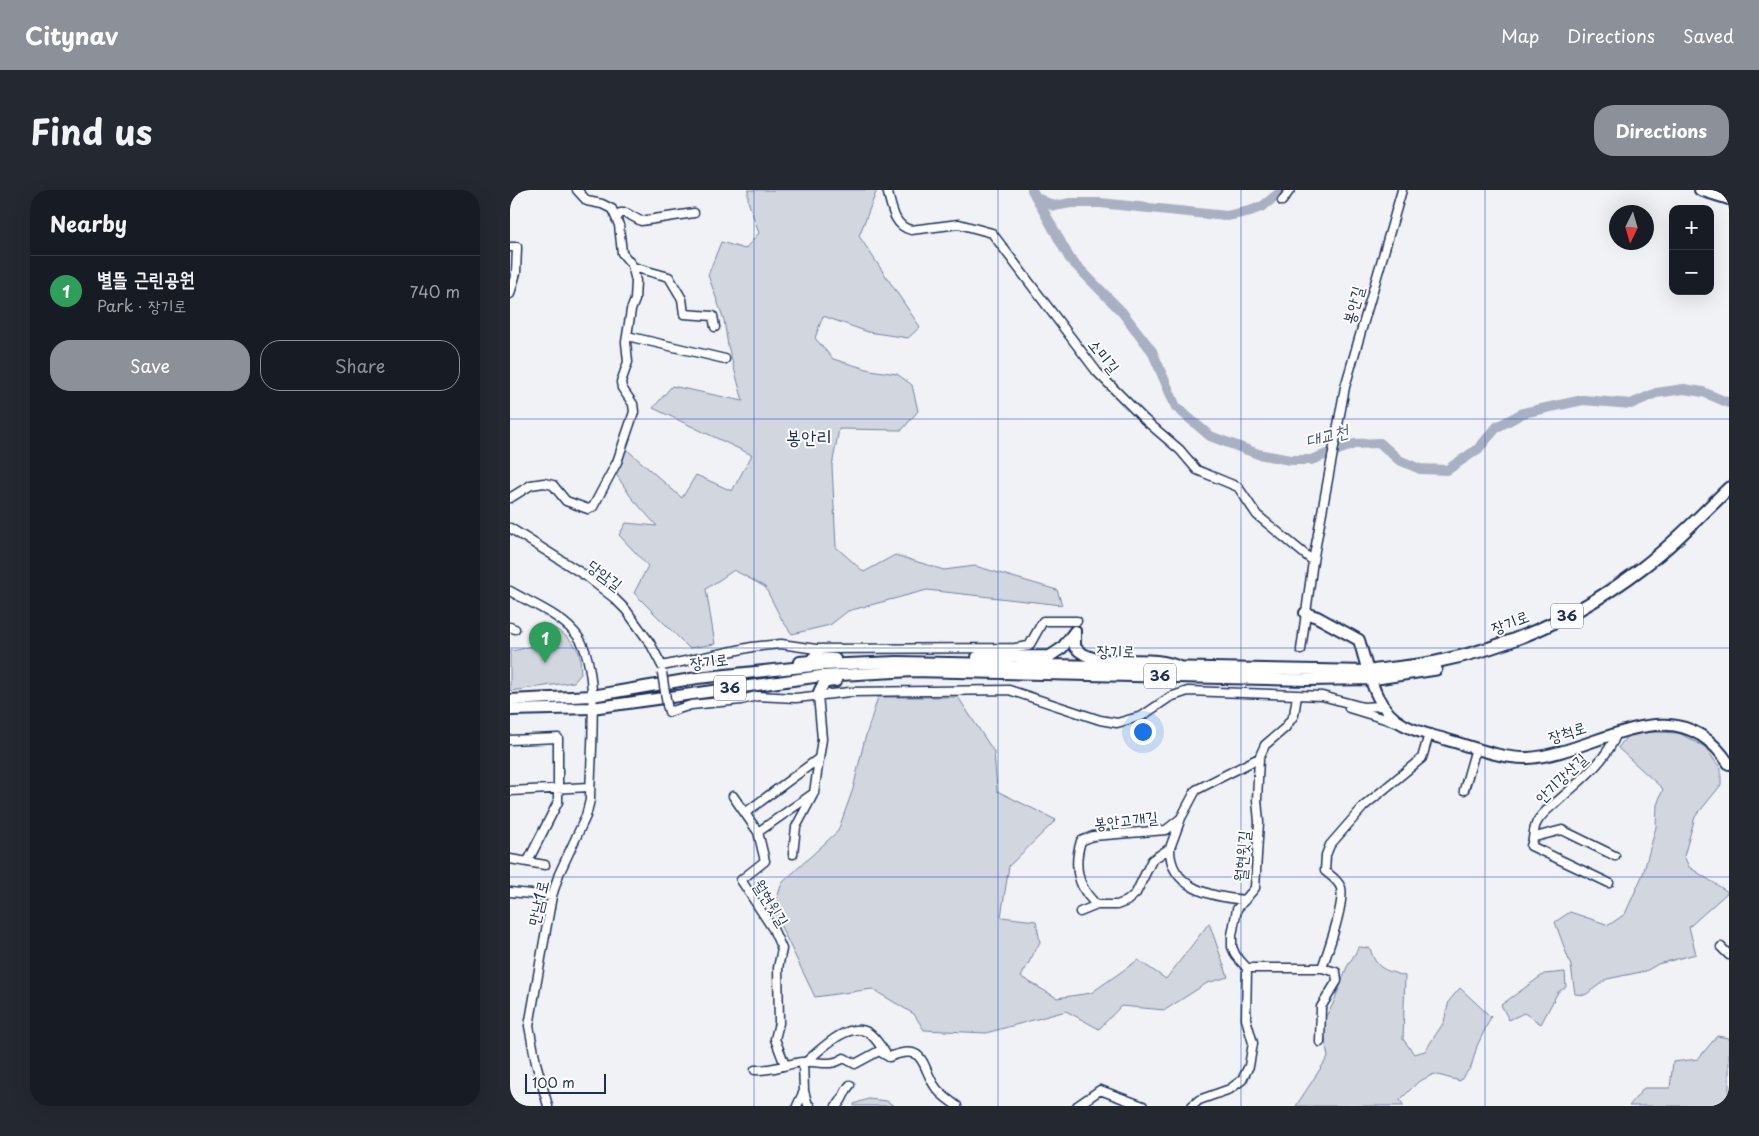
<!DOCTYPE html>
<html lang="en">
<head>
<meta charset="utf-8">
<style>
  :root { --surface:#171b24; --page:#242831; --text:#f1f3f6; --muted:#9ea1a6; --line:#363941; --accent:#8c9099 }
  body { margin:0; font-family:"Playpen Sans","Poor Story",sans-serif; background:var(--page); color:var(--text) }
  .controls { position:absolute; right:15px; top:15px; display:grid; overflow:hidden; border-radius:10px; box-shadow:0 5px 20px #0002 }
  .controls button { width:45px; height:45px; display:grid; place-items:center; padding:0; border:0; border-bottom:1px solid var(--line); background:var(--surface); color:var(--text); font:25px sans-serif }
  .compass { position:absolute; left:1099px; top:15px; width:45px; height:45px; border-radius:50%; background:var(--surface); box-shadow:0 5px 20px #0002; rotate:185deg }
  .scale { position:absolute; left:15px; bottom:12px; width:81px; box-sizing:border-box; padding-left:5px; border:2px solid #1b2f5e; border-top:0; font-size:14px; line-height:18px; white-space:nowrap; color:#1b2f5e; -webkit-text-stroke:4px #fff; paint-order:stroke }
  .you { position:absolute; left:632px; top:541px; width:18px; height:18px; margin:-12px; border:4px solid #fff; border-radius:50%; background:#1a73e8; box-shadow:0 0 0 8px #1a73e833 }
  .badge { display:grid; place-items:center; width:32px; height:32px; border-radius:50%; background:var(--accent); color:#fff; font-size:16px; font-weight:700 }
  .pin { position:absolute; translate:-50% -41px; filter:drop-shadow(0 1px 2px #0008) }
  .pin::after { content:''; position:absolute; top:26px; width:18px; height:15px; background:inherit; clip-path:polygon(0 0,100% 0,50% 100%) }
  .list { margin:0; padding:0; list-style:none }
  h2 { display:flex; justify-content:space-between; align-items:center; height:65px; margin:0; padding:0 20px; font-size:21px }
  h2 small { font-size:16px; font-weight:400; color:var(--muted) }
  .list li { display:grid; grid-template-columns:32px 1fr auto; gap:15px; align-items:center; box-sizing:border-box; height:70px; padding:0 20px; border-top:1px solid var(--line) }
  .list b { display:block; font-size:19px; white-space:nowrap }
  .list p { margin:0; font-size:16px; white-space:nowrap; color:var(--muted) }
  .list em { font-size:16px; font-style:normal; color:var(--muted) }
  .actions { display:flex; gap:10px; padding:15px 20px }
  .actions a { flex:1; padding:11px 0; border:1px solid var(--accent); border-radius:20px; text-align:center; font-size:18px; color:var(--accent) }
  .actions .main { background:var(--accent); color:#fff }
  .map { position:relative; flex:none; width:1219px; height:916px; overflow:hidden; border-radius:20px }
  header { display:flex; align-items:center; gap:30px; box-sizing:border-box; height:70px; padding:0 25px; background:var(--accent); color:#fff }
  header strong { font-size:24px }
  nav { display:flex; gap:28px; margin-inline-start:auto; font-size:18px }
  .intro { display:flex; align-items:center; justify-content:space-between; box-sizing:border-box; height:120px; padding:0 30px }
  h1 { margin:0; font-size:35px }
  .button { padding:12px 22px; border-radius:20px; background:var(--accent); color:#fff; font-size:18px; font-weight:700 }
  main { display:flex; gap:30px; padding:0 30px }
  aside { flex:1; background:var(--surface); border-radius:20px; box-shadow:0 5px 20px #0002 }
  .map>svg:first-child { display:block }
  .green { fill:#d2d6df; stroke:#76829e }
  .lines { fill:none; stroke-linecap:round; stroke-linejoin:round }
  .river { stroke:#a8b0c2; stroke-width:10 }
  .minor-casing { stroke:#1b2f5e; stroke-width:11 }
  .major-casing { stroke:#1b2f5e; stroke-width:14 }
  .highway-casing { stroke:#1b2f5e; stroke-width:15 }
  .minor { stroke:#fff; stroke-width:8 }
  .major { stroke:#fff; stroke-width:10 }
  .highway { stroke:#fff; stroke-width:11 }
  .minor-bridge-casing { stroke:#1b2f5e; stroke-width:11; stroke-linecap:butt }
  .minor-bridge { stroke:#fff; stroke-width:8 }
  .grid { fill:none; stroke:#1d4ed8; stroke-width:1; stroke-opacity:0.55 }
  .labels { text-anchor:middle; stroke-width:4; stroke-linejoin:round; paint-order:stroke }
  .shield { fill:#fff; stroke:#5f6d8e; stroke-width:1 }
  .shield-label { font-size:15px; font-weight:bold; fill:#1b2f5e }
  .street-label { font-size:16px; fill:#1b2f5e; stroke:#fff }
  .water-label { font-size:18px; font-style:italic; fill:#4c5c81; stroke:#fff }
  .quarter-label { font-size:19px; fill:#1b2f5e; stroke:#fff }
</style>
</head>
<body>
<header>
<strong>Citynav</strong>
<nav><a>Map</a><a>Directions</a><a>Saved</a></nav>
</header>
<div class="intro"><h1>Find us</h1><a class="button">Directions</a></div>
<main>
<aside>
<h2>Nearby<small></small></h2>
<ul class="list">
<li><span class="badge" style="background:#2e9e5b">1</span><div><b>별뜰 근린공원</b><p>Park · 장기로</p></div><em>740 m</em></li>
</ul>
<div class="actions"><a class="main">Save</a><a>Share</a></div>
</aside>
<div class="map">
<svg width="1219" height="916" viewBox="0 0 1219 916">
  <rect width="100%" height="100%" fill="#f1f2f5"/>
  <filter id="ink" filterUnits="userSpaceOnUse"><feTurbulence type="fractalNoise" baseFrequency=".02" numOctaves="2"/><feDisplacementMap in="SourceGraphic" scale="10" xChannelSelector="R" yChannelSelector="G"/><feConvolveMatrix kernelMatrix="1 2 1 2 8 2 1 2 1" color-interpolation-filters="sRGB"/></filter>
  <g filter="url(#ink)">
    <path class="green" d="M238 0H367L349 46 410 137 398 148 358 142 313 126 305 148 323 169 360 180 387 184 402 195 408 221 392 240 329 239 322 276 326 357 354 382 385 365 434 380 465 376 547 400 552 415 417 400 338 421 320 435 282 444 272 430 255 397 224 380 196 399 205 454 179 458 124 403 138 376 109 345 116 333 147 336 121 307 106 284 115 258 172 308 186 285 222 301 242 265 143 218 162 196 233 211 218 156 214 130 198 85 211 52 235 59 249 43 238 11Z
      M32 433C45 437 64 449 69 463 71 469 70 478 71 484L64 492 0 501V461C22 458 28 455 32 433Z
      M368 507H448L484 562 487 601 546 630 499 676 491 727 526 731 530 752 511 787 547 808 581 803 628 770 656 789 699 733 718 787 697 793 655 820 611 816 589 839 556 821 476 843 414 840 404 824 362 799 305 807 263 720 272 693 328 641 343 599 354 552Z
      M1142 542 1169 543 1195 557 1211 579V595L1185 627 1174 666 1179 677 1218 702 1179 737 1186 764 1148 774 1136 781 1097 789 1075 805 1065 804 1061 776 1045 732 1060 722 1099 735 1115 724 1133 684 1146 637 1147 615 1153 599 1108 558 1117 546Z
      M849 757 860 758C866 780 875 780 895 786L893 849 904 864 915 861 934 832 939 811 950 798 981 827 967 856 961 877 950 891 924 884 908 892 890 910 894 916H786L818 867 812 833 823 814 837 777Z
      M1055 782 1056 797 1048 802 1031 834 1014 823 999 830 991 815 1034 784Z
      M1207 846 1219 848V916H1119L1134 898H1160L1163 872 1188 869Z
      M358 909 377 911 384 916H344V914Z"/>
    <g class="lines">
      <path class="river" d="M522 0 560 69 612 122 642 161 666 217 700 246 748 264 780 270H801L844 254 870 253 889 270 910 279 937 280 968 259 987 237 1013 223 1073 210 1121 214 1146 203 1174 199 1193 202 1219 213
        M527 8 544 16 561 13H590L717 26 740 21 753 16 773 0"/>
      <g class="minor-casing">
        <path id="minor" d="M377 0C382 16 383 36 401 40L449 34 482 43 587 182 635 230 670 260 687 280 728 297 747 325 803 371
          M772 11 780 0
          M107 28 110 23H116L131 31 184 23
          M0 57H7L6 83 0 104
          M123 77 159 87 172 109 174 124 203 126 205 137
          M117 146 215 169
          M0 308 21 295 34 293 43 295 56 311 78 319 83 317 107 272 124 222 123 214 112 198 111 192 118 172 116 152 121 120 125 110 126 91 122 75 112 63 109 35 102 19 92 14 77 11 67 0
          M0 338 76 386 104 408 116 420 140 453 152 476
          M0 401C22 414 54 426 69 448 91 481 80 570 80 610L76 626 49 684 42 706 19 836 26 873 38 916
          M0 437 5 439
          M306 459 505 458 519 456 533 431H567
          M791 460 803 371 835 197 892 0
          M152 476 242 457 271 454 306 459V463
          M157 515 159 522 181 515 231 510 247 506 286 508 340 502 499 500 590 530 607 533 632 526 660 507 678 501 812 506 853 517 872 516
          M839 518 888 533
          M0 550 48 548V612L18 671
          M954 600 966 558
          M0 601 80 597
          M223 606 248 642
          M235 623 308 569
          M1025 647 1052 640 1105 666
          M660 658C659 699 703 707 735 710
          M283 664 286 637 304 603 312 549 308 505
          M0 669 35 675
          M1099 693 1021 656C1024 649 1023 641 1026 634 1030 624 1042 616 1050 609 1072 589 1096 571 1107 543
          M0 702 42 706
          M587 715C568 698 563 676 571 651L583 646 656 640 670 629
          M570 722 587 715H607L617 711 626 703 642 670 660 658 671 628 686 600 749 568
          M1211 757 1219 765
          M737 778H812L826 782 827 791 811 817 810 852
          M812 778C818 761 835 714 831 698 828 690 821 686 815 681L816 665 820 655 854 616 912 568 919 544
          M296 872C311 859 339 830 359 843 366 848 371 857 376 864
          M275 875 265 849 269 833 268 778 272 759 263 739 231 690 255 671 248 642 304 603
          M245 880C261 881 276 874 292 872 308 870 319 878 334 868L345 874 369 861 379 867C415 853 411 874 424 895 429 904 439 910 447 916
          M294 901 298 915 300 916
          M287 916 294 901 293 872
          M326 916C334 911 333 902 340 895
          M567 916 590 900 633 916
          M682 916 689 910 720 899 732 890 739 876 743 853 736 829 737 778 726 766 722 757V745L727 719 745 698 749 632 747 610 749 568 755 555 775 538 784 525 787 506"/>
      </g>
      <g class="major-casing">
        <path id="major" d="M1190 0 1219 9
          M795 423 807 427 849 450C858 479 864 520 894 535 908 543 926 546 941 551 965 558 993 569 1018 568 1088 563 1165 492 1219 574
          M565 442V457C585 482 640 461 669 477
          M467 467 540 466 552 458 565 441
          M290 472 300 471 306 465 311 468 325 469
          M308 505C312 494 314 491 326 491
          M0 510 82 506 187 488 312 475 387 472 859 481
          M0 520 82 518 311 486 403 481 797 490 861 489"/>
      </g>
      <g class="highway-casing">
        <path id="highway" d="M859 481C882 478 907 476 930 471 1004 456 1073 423 1132 378 1164 354 1191 325 1219 298
          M861 489 926 479"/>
      </g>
      <use href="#minor" class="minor"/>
      <use href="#major" class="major"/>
      <use href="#highway" class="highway"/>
      <g class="minor-bridge-casing">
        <path id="minor-bridge" d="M152 483 157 515"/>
      </g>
      <use href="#minor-bridge" class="minor-bridge"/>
    </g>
  </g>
  <path class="grid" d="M244 0V916M488 0V916M731 0V916M975 0V916M0 229H1219M0 458H1219M0 687H1219"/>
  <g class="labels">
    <g class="shield">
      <rect x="1041" y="413.5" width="32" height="25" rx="4"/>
      <rect x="634" y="473.5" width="32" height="25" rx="4"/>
      <rect x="204" y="485.5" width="32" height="25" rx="4"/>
    </g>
    <g class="shield-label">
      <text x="1057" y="431">36</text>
      <text x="650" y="491">36</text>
      <text x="220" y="503">36</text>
    </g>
    <g class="street-label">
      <text transform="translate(843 115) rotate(-74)" y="6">봉안길</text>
      <text transform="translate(594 166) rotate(51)" y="6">소미길</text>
      <text transform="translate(95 385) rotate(37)" y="6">당암길</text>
      <text transform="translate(1000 432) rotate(-21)" y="6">장기로</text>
      <text transform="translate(606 461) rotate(1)" y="6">장기로</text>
      <text transform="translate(199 471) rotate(-7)" y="6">장기로</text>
      <text transform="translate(1057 542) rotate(-17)" y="6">장척로</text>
      <text transform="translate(1051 588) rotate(-44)" y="6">안기강산길</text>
      <text transform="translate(616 630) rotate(-6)" y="6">봉안고개길</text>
      <text transform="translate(732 666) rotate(-85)" y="6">월현윗길</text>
      <text transform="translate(28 713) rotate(-77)" y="6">만남1로</text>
      <text transform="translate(261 713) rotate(58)" y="6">월현윗길</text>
    </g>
    <g class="water-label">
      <text transform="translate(817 246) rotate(-15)" y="6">대교천</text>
    </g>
    <g class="quarter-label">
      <text x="299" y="254">봉안리</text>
    </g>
  </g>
</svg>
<div class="controls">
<button>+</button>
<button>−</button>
</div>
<svg class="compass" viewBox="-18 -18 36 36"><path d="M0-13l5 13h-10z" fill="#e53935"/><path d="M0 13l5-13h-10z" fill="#9ea1a6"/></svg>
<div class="scale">100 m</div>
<div class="you"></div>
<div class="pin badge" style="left:35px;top:473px;background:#2e9e5b">1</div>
</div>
</main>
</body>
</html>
